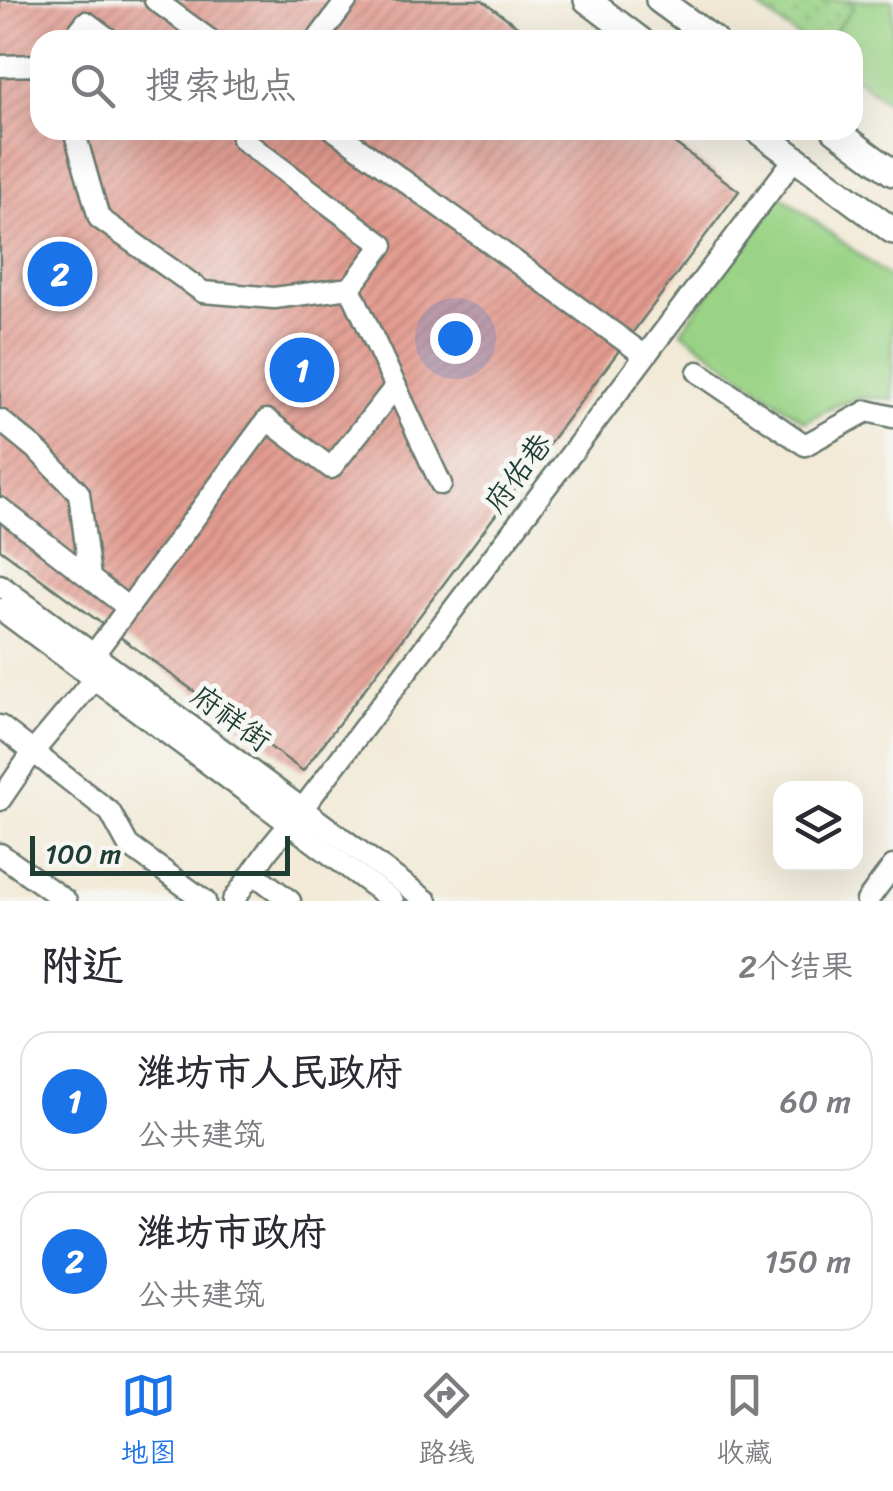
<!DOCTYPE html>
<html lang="zh">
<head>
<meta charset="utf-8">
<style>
  :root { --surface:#fff; --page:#f7f7f7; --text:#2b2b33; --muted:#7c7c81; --line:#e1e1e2; --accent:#1a73e8 }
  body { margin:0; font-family:Sriracha,"LXGW WenKai TC",sans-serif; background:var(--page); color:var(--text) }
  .controls { position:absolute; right:30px; bottom:30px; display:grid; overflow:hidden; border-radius:20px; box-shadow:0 10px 40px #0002 }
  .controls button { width:90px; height:90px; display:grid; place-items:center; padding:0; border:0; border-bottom:2px solid var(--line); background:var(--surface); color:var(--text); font:50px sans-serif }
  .scale { position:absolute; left:30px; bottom:25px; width:260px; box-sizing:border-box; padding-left:10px; border:5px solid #1f3d34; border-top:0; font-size:28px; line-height:35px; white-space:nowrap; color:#1f3d34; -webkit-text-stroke:8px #f6f6f2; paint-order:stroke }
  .you { position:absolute; left:455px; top:338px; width:35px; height:35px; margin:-25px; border:8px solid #fff; border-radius:50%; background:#1a73e8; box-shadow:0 0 0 15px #1a73e833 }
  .badge { display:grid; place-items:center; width:65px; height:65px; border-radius:50%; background:var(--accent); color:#fff; font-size:32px; font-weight:700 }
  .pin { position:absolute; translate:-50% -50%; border:5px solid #fff; box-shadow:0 2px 10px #0006 }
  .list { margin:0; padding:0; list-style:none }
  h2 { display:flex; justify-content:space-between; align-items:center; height:130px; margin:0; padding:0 40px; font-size:42px }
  h2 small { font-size:32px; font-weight:400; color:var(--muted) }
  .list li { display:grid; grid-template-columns:65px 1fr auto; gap:30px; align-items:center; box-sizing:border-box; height:140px; margin:0 20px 20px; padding:0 20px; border:2px solid var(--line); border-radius:30px }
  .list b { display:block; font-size:38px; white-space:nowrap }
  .list p { margin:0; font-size:32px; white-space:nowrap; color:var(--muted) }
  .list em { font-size:32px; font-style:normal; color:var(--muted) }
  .icon { flex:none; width:55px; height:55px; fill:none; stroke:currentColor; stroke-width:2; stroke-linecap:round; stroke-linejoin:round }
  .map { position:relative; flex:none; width:893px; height:901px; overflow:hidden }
  .search { position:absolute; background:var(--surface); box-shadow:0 10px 40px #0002; left:30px; right:30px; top:30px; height:110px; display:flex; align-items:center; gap:25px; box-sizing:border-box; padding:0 35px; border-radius:30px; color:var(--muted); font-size:38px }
  .sheet { height:450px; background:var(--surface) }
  nav { display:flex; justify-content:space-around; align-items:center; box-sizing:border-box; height:140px; border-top:2px solid var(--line); background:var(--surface); font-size:28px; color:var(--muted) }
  nav a { display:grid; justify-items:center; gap:5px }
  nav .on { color:var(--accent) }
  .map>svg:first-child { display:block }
  .green { fill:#9ad385; stroke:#5c885c; stroke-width:2.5 }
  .garden { fill:url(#garden-dots); stroke:#5c885c; stroke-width:2.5 }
  .building { fill:url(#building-hatch) }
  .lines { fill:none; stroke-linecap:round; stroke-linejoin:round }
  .minor-casing { stroke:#697a6d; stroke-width:25 }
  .major-casing { stroke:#697a6d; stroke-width:30 }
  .minor { stroke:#fff; stroke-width:20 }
  .major { stroke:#fff; stroke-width:25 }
  .labels { text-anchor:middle; stroke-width:10; stroke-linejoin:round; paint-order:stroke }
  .street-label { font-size:30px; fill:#1f3d34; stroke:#f6f6f2 }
</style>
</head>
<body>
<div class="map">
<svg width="893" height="901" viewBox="0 0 893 901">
  <defs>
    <pattern id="garden-dots" width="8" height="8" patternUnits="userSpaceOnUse" patternTransform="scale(2.5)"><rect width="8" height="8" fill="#9ad385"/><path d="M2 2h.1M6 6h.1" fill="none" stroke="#7dac6e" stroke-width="1.8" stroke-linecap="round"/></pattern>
    <pattern id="building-hatch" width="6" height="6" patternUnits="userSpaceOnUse" patternTransform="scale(2.5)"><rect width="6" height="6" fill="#e49c91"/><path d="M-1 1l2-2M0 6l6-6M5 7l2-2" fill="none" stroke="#b88077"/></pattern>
  </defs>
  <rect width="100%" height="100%" fill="#f6f6f2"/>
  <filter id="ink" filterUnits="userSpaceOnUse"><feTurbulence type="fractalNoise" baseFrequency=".01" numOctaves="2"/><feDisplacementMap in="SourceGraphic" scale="20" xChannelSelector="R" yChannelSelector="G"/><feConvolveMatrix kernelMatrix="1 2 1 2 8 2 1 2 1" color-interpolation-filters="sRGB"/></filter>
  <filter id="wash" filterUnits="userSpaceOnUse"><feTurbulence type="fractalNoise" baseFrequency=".0048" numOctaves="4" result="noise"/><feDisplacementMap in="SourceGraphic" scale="40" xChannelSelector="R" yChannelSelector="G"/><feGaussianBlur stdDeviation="2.25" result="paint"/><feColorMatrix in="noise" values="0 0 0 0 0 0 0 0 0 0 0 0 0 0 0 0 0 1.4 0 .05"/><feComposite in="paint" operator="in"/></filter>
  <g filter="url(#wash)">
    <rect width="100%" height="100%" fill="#f2ead7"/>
    <path class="green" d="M749 0H893V106L853 76V40H803Z
      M780 195 893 280V400C858 393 834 405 805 422L681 331Z"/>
    <path class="garden" d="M749 0H847L854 6 828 40H803Z"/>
    <g id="blocks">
      <path class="building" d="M0 0H482L536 40H40V130H657L739 191 303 771 0 549Z"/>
    </g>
  </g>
  <g filter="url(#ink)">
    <use href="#blocks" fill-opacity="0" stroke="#697a6d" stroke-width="2.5"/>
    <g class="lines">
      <g class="minor-casing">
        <path id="minor" d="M155 0 210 40
          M72 40 86 22 110 40
          M317 40 347 0
          M0 66 40 65
          M74 130 99 218 203 292 274 298 350 288 383 245 242 139
          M334 130 644 355
          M350 288 441 484
          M698 372 805 445 867 411 893 417
          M0 420 38 451 79 493 90 577
          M0 508 127 607
          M0 585 427 901
          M0 609 393 901
          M94 654 267 420 331 468 396 386
          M0 726 110 812 128 845 205 901
          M0 800 33 752 94 679
          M0 854 66 901
          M253 873 290 901
          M233 901 269 849 303 808 795 158
          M867 901 893 866"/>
      </g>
      <g class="major-casing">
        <path id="major" d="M587 0 640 40
          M659 0 714 40
          M757 130 893 231
          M835 130 893 173"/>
      </g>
      <use href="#minor" class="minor"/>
      <use href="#major" class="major"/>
    </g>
  </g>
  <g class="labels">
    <g class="street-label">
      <text transform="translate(518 473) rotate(-53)" y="10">府佑巷</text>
      <text transform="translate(231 718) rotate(36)" y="10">府祥街</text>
    </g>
  </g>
</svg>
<div class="controls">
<button><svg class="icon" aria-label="layers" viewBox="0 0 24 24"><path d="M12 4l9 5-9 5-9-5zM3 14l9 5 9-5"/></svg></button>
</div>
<div class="scale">100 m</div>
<div class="you"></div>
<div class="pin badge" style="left:302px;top:370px">1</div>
<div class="pin badge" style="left:60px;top:274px">2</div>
<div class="search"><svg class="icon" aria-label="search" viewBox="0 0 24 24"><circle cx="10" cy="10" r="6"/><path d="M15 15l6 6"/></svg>搜索地点</div>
</div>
<section class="sheet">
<h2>附近<small>2个结果</small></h2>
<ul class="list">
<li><span class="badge">1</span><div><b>潍坊市人民政府</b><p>公共建筑</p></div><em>60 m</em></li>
<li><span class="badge">2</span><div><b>潍坊市政府</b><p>公共建筑</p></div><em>150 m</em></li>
</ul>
</section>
<nav>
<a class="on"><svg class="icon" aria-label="map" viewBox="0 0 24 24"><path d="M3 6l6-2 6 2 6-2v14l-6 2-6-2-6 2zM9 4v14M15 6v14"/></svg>地图</a>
<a><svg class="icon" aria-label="directions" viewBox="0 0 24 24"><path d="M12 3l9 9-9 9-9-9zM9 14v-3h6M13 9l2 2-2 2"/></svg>路线</a>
<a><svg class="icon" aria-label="saved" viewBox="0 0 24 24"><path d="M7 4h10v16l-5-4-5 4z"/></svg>收藏</a>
</nav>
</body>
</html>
